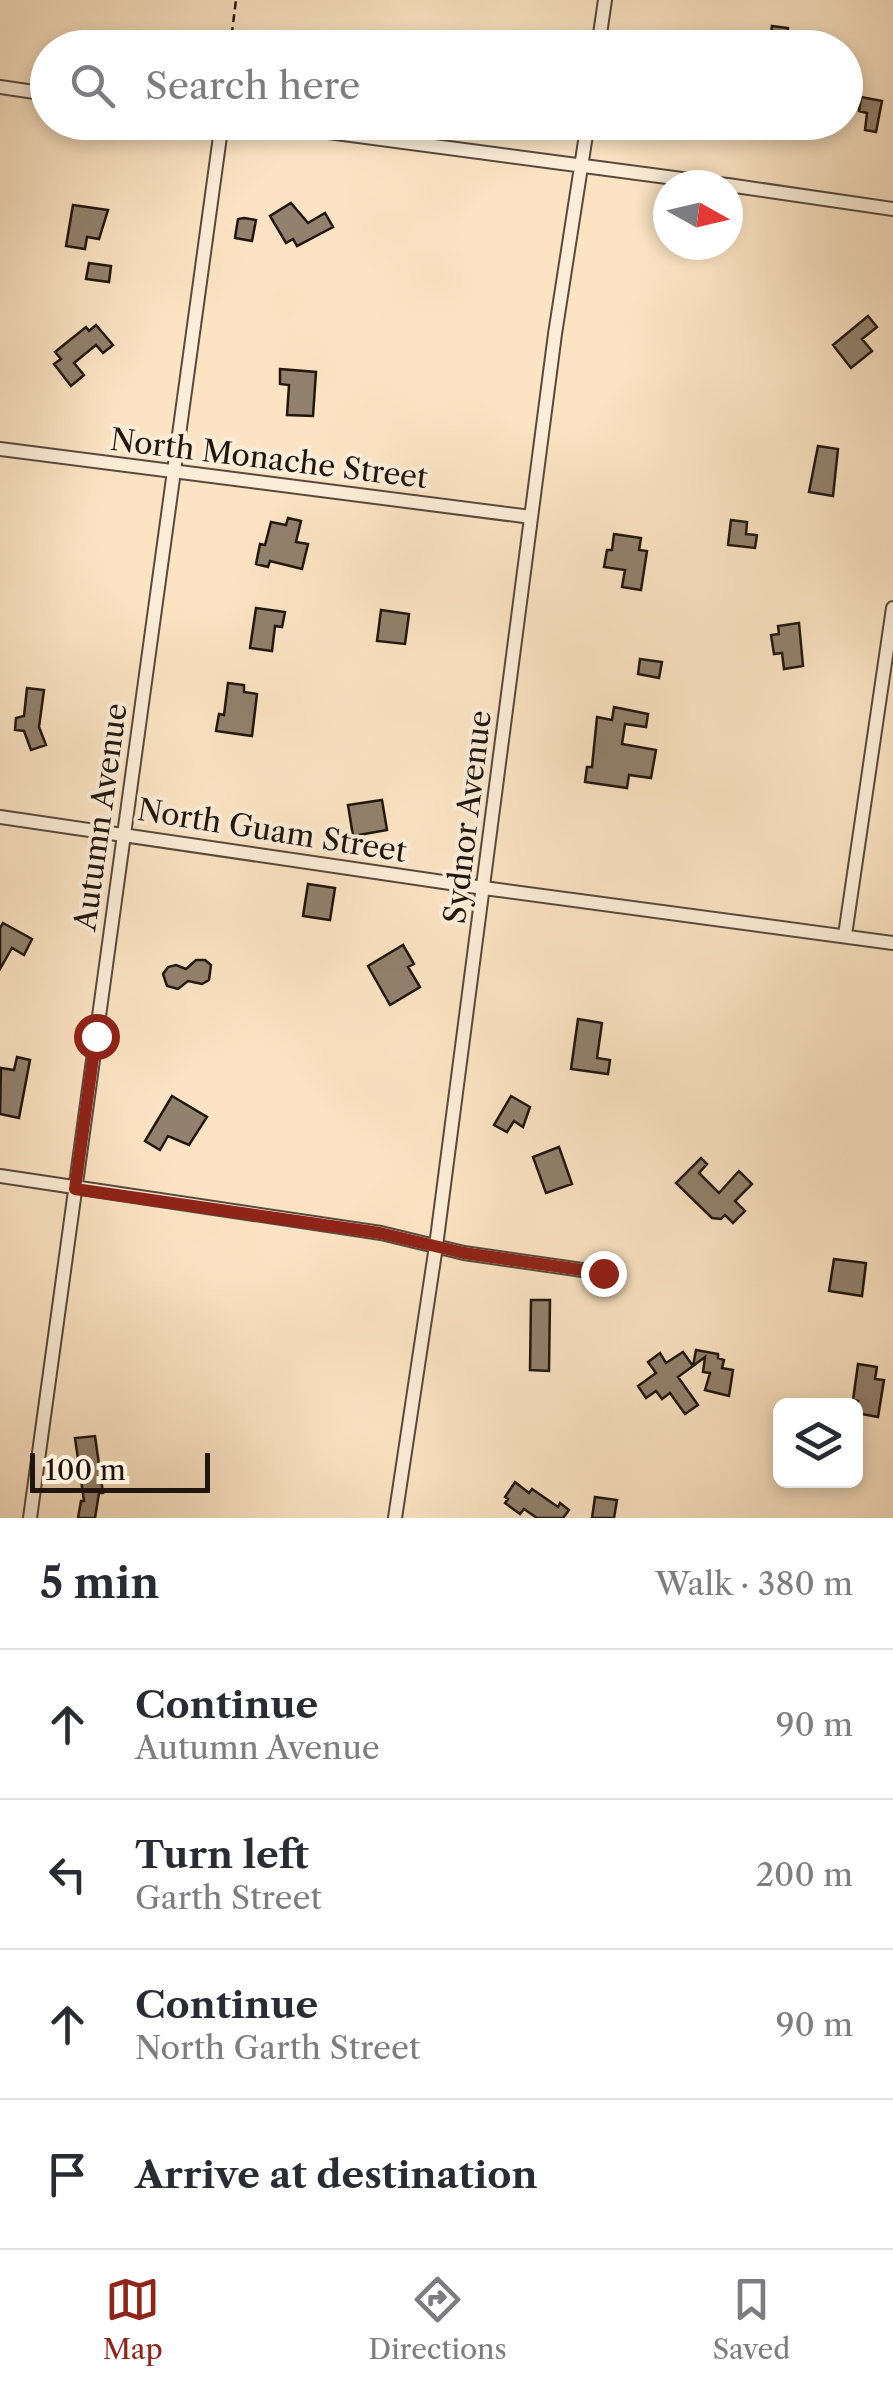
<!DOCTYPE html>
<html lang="en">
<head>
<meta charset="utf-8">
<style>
  :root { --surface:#fff; --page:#f2f2f3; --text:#2b2b33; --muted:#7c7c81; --line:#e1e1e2; --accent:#8f2418 }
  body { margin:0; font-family:"Libre Caslon Text",serif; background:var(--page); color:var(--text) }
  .controls { position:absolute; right:30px; bottom:30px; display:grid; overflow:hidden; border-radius:15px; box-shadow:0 5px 15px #0003 }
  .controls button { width:90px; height:90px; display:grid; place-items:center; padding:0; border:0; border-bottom:2px solid var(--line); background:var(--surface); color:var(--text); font:50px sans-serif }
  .compass { position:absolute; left:653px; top:170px; width:90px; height:90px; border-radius:50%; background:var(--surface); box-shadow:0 5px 15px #0003; rotate:98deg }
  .scale { position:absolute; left:30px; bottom:25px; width:180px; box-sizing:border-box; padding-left:10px; border:5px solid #20160f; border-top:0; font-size:28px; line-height:35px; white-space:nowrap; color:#20160f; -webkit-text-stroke:8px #fcedd8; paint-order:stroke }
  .stop { position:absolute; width:30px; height:30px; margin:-22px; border:8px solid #8f2418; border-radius:50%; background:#fff }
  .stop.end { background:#8f2418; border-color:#fff; box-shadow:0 2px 10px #0008 }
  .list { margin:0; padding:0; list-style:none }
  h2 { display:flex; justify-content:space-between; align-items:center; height:130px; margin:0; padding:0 40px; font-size:42px }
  h2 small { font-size:32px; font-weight:400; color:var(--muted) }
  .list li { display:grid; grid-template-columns:65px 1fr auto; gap:30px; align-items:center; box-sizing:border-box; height:150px; padding:0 40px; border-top:2px solid var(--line) }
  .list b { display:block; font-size:38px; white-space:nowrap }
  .list p { margin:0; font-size:32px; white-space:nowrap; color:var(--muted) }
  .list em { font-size:32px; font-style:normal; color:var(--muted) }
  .icon { flex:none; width:55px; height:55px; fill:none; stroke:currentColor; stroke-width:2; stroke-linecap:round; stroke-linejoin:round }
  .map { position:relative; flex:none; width:893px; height:1518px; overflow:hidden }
  .search { position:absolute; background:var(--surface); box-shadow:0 5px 15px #0003; left:30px; right:30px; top:30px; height:110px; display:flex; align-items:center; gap:25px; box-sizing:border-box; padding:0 35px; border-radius:55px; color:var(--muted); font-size:38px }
  .sheet { height:730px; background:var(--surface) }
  nav { display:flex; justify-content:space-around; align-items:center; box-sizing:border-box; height:140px; border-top:2px solid var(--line); background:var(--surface); font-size:28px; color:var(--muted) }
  nav a { display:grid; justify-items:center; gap:5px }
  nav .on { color:var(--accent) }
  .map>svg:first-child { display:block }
  .building { fill:#92816d; stroke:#20160f; stroke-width:2.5 }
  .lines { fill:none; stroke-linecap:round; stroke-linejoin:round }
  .minor-casing { stroke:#57493c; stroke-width:16 }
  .path { stroke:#20160f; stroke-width:2.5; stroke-dasharray:8 5; stroke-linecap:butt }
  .minor { stroke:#fcedd8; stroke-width:12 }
  .route { stroke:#8f2418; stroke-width:12 }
  .labels { text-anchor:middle; stroke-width:8; stroke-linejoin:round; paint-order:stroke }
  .street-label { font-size:30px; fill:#20160f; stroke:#fcedd8 }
</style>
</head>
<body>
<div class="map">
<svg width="893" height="1518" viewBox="0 0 893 1518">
  <rect width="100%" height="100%" fill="#fbe3c3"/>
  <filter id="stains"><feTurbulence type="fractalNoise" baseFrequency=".002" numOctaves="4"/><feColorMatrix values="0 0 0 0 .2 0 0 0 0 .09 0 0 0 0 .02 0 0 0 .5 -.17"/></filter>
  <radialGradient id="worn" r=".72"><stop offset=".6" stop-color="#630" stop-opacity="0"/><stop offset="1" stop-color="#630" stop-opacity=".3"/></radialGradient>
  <path class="building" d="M772 26 788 28 785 48H769Z
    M861 97 882 101 876 132 865 130 867 113 859 111Z
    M291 203 308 223 325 213 333 227 297 246 293 239 286 243 270 216Z
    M73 205 108 210 99 239 87 237 85 249 66 246Z
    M244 218 256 220 252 241 235 238 238 219Z
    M89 263 111 266 109 282 86 279Z
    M868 316 877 327 862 339 872 351 851 368 833 345Z
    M96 325 113 345 103 353 96 345 74 363 84 375 71 386 54 364 61 359 55 352 86 327 89 331Z
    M280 369 316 372 313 416 287 415 289 385 280 384Z
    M818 446 838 449 833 496 809 492Z
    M288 518 301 521 296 542 308 544 302 569 270 561 268 567 256 564 260 544 265 545 271 522 286 525Z
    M731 520 747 522 746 534 757 535 755 548 728 545Z
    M614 534 641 538 639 550 647 551 641 590 622 587 625 570 604 567 607 550H612Z
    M256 608 285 612 282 627 275 626 272 651 250 648Z
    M381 610 409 614 405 644 377 641Z
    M799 623 803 666 784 669 782 653 774 654 771 635 779 634 778 626Z
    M640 659 662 662 659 678 638 674Z
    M228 683 244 685V692L257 694 252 736 216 731 219 714 224 715Z
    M27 688 44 690 39 727 46 745 31 750 24 731 15 730 16 718 24 716Z
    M614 707 648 714 646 727 625 724 622 744 656 750 651 778 629 775 627 788 585 782 587 767H592L597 717 612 720Z
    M382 800 387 830 353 836 348 805Z
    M308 884 335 888 330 920 303 916Z
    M3 923 32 939 24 955 12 948 0 969V928Z
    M403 945 414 964 408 967 420 987 390 1005 368 966Z
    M196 960H205L211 965 209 980 202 984 188 981 178 989 167 986 163 974 168 967 176 965 186 969Z
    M578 1019 602 1023 597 1058 610 1060 608 1074 571 1069Z
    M17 1057 30 1060 19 1118 0 1114 1 1068 14 1070Z
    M172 1096 207 1117 189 1145 168 1136 160 1150 145 1141Z
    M511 1096 530 1107 523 1127 514 1121 507 1132 494 1125Z
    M559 1147 572 1184 546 1193 533 1157Z
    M701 1158 707 1164 699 1173 719 1193 739 1171 752 1184 735 1201 745 1211 733 1223 725 1215 721 1219 712 1218 676 1183Z
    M834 1259 866 1263 862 1296 829 1291Z
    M531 1300H550L549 1371 530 1370Z
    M696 1350 718 1354V1358L724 1360 722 1368 733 1370 729 1396 705 1390 710 1373 703 1372 705 1357 693 1366Z
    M683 1352 693 1366 678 1377 698 1405 685 1414 670 1393 662 1399 656 1391 646 1398 638 1386 656 1373 648 1362 660 1353 666 1363Z
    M858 1364 877 1367 875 1379 884 1380 878 1417 856 1413 858 1401 853 1400Z
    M95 1436 103 1493H99L95 1518H78L81 1501H84L75 1438Z
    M515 1482 529 1493 532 1489 558 1507 560 1503 569 1510 563 1518H537L524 1509 520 1514 505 1503 508 1499 505 1497Z
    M595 1497 617 1500 614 1518H592Z"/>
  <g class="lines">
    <g class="minor-casing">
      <path id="minor" d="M598 48 605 0
        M0 87 48 94
        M253 122 727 185
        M728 185 893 209
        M0 449 531 517
        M0 817 484 888 893 943
        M845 935 893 608
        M0 1176 381 1233 464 1253 603 1273
        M30 1518 222 122
        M395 1518 436 1246 555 334 588 122"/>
    </g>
    <path class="path" d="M230 48 236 0"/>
    <use href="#minor" class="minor"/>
  </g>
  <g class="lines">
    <path class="route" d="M96 1036 75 1189 380 1233 464 1253 603 1273"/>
  </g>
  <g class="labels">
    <g class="street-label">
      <text transform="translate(269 459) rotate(7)" y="10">North Monache Street</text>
      <text transform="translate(101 817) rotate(-82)" y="10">Autumn Avenue</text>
      <text transform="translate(468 817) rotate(-83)" y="10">Sydnor Avenue</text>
      <text transform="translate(272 831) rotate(9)" y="10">North Guam Street</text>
    </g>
  </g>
  <rect width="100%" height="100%" filter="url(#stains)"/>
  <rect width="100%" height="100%" fill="url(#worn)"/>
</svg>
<div class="controls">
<button><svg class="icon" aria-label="layers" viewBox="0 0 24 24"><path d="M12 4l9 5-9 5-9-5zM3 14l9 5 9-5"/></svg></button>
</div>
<svg class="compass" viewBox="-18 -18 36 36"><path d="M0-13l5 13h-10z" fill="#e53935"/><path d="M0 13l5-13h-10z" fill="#7c7c81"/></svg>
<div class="scale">100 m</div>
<div class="stop" style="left:96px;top:1036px"></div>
<div class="stop end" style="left:603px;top:1273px"></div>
<div class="search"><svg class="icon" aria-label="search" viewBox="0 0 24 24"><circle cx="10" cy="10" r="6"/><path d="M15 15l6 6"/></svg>Search here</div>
</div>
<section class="sheet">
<h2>5 min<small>Walk · 380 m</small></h2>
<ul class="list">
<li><svg class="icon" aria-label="ahead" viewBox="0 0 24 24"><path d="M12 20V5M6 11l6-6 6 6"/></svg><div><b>Continue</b><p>Autumn Avenue</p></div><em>90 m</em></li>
<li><svg class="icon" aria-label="left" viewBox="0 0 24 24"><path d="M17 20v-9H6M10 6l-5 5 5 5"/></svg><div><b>Turn left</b><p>Garth Street</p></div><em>200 m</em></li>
<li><svg class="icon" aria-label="ahead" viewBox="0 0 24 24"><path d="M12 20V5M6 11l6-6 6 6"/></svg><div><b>Continue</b><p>North Garth Street</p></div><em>90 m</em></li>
<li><svg class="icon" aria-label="arrive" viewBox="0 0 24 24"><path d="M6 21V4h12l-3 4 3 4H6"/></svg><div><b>Arrive at destination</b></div></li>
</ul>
</section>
<nav>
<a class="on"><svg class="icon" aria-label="map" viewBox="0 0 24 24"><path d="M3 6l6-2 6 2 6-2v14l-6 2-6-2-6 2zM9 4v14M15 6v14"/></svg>Map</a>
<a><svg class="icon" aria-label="directions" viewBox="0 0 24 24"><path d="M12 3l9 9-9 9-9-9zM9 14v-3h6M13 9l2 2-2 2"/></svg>Directions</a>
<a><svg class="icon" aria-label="saved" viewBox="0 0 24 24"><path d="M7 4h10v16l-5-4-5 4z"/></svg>Saved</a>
</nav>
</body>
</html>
